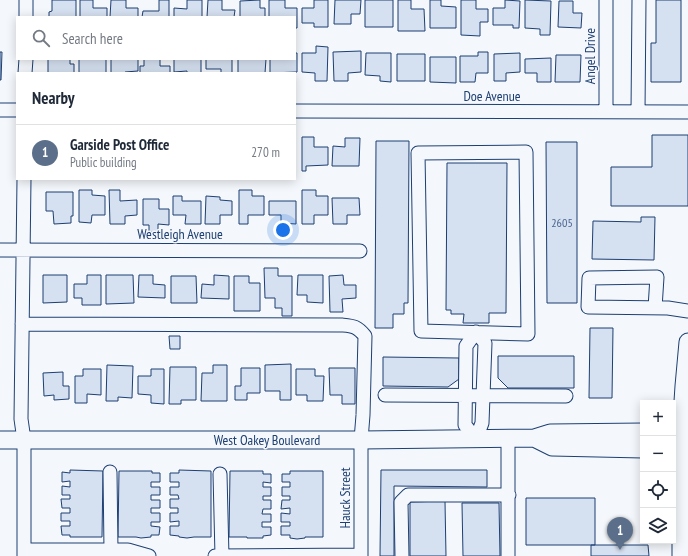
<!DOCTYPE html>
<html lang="en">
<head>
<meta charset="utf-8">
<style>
  :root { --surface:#fff; --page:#f2f2f3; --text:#1f2937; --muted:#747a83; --line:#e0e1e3; --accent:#c62828 }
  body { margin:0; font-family:"PT Sans Narrow",sans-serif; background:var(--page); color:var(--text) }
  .controls { position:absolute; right:12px; bottom:12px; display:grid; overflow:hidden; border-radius:0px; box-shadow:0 2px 10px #0003 }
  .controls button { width:36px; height:36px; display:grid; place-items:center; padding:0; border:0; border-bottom:1px solid var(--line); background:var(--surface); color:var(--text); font:20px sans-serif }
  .you { position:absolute; left:283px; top:230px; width:14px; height:14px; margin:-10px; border:3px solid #fff; border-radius:50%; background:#1a73e8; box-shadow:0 0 0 6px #1a73e833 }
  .badge { display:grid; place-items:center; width:26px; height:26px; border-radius:50%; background:var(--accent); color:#fff; font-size:13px; font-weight:700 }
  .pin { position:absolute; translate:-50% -33px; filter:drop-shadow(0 1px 2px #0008) }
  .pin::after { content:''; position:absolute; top:21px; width:14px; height:12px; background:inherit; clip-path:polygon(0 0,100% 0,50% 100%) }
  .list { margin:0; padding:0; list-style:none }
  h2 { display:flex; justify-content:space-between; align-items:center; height:52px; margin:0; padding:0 16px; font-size:17px }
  h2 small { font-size:13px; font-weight:400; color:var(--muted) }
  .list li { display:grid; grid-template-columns:26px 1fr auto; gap:12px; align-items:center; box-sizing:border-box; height:56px; padding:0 16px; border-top:1px solid var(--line) }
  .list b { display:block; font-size:15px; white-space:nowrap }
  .list p { margin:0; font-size:13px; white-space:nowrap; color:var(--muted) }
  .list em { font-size:13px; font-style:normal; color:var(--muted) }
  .icon { flex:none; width:22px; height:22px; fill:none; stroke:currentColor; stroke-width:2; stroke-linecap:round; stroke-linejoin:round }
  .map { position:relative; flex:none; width:688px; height:556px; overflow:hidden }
  .search { position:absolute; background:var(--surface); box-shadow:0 2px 10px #0003; left:16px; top:16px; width:280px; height:44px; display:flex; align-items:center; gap:10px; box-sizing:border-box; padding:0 14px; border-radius:0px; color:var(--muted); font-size:15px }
  .panel { position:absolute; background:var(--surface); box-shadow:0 2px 10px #0003; left:16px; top:72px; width:280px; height:108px; border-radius:0px }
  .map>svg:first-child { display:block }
  .building { fill:#d5e0f0; stroke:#1d3f73 }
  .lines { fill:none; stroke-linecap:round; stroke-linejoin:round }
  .minor-casing { stroke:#1d3f73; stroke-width:15 }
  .major-casing { stroke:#1d3f73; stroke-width:19 }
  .minor { stroke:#f4f7fb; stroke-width:13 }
  .major { stroke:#f4f7fb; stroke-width:17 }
  .labels { text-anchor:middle; stroke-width:3; stroke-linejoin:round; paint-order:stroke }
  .number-label { font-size:12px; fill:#4b6792 }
  .street-label { font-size:14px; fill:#1d3f73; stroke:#f4f7fb }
</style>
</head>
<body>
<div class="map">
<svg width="688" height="556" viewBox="0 0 688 556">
  <rect width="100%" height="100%" fill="#f4f7fb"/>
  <path class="building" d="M52 0H76V17H49V12L52 11Z
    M80 0H93V8H107V17H80Z
    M111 0H126V8H138V17H110Z
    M159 0H169V17H142L143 11H159Z
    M187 0H202V17H174V8L187 9Z
    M208 0H222V10H235L234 17H207Z
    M260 0V8H265V17H240V1Z
    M269 0H285V8H297V28H295V17H269Z
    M314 0H328V27H314V23H302V8H314Z
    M335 0H361L360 14H351V24H334Z
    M365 0H393V27H365Z
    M398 0H411V9H424L425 31H398Z
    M430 0H441V6L456 7V28H430Z
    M461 0H476V9H488V22H480V36L461 35Z
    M505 0 520 1 519 28H513V25H493V8H505Z
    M525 0 551 1 550 35H540V29L525 28Z
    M656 0H681V82H651V43H656Z
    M559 1H573V13H582L581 28 558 27Z
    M316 46 328 47 327 81H315V73L302 72V53H316Z
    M361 51V72L348 73V81H334L333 52Z
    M0 52H2L1 80H0Z
    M478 52H488V73H476L475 82H460V56H478Z
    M295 53H297V72L270 73V59H295Z
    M366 53H391V82L380 81V76L365 75Z
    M520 53V72L506 73V81H494V54Z
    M397 54H425V81H397Z
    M556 55H581L580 82H555Z
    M430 57H456V83L430 82Z
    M551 58V82H537V73H525V59Z
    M48 59H70V64H74V73H48Z
    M79 59H106V73H79Z
    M111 59H138V71L125 72V73H111Z
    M144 59H160V66H170V73H140V66H144Z
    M174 59H201V73H187V71L174 72Z
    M206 59H232V73H221V69H206Z
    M238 59H266L265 73H238Z
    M652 135H688V206H611V167H652Z
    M302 137H314V147H328V165L306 166V171H302Z
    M345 138H360L359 166H332L333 146 345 147Z
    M376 141H409L408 303H404V314H393V328H375Z
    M546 142H577V303H547Z
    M447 163H507L506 313H489V323H463L464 314H451V310H446Z
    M79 190H92V195L105 196V215H92L91 223 79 222Z
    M109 190H120V201L137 200V215L125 216V224H110Z
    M239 190H252V196H264V215H248V224H239Z
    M302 190H316V196H328V215H314V224H302Z
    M46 192H73V216H71V223L54 224 53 211H46Z
    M173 196H182V201H201V224H185L186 215H173Z
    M206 196 220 197V200L232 201V215H220V224H205Z
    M332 198H359L360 215H347V224H333Z
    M143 199H159V209H169V225L158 224V232H149V225H143Z
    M269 201H296V224L281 223V215H269Z
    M641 217H655L654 260 592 259 593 221 641 222Z
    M264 268H278V276H292V316H282V308H275V298H265Z
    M43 275H67V302L43 303Z
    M87 275H101V305H82V298H74V284H87Z
    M106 275H133L134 303 106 304Z
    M139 275H153V284L165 285V298L138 297Z
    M214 275 229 276V299L201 298 202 284 214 285Z
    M298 275H323V303L307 302V295H297Z
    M343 275 344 285H356V298L342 299 343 312H330L329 276Z
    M171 276H196L197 303H171Z
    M234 276H249V283H260V311H234Z
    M590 328H613L612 398H589Z
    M169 336H180V349H170Z
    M498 356H574V388H508L498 378Z
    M383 357 459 358V379L448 387 383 386Z
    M291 364V400H280V391H265V365Z
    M107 365 133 366 132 398 118 397V401H106Z
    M213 365H227V401H201L202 373H213Z
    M170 367H196V400H181V404H169Z
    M241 368H260V393H247V400H235V386H241Z
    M329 368H355V404H342V395H330Z
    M83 369H101V395L87 394V403H75V376H83Z
    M151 369H164V404L151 403V395L138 394V376H151Z
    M296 369H315V376H324L323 401H307V395H296Z
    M63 372V386H69V399L54 400V395L44 396 43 373Z
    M70 470 103 471 102 537H70V535H62L61 526H70V521H61V513H70V508H62L61 499H70V495H62V486L70 487V481L62 482V472L70 473Z
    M179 470 211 471V537H194L187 538 179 537V536L170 535V526H179V521L170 522V513H178V508H170V499H179L178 495H170V487H179V482H170V473H179Z
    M381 470H487V487L394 486V556H380Z
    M119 471H152V473H160V482H151V487H160V495H151V500H160V508H151V513H160V522H151V526L160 527 159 535H151V537L141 538 136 537H118Z
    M230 471H263V474H271V483L263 482V487H271V496H263V500H271V509H263L262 514H271V522H262V527H271V535L263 536V538H247V537H229Z
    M290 471H323V537H305V538L297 539 290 538V535H281V526H290V522H281V513L290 514V508L281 509 282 500H290V496H282V487H290V482H282V474H290Z
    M526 498H595V545H526Z
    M445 501 446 556H410V502Z
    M462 503H499L500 556H463Z
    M591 545H648L649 556H591Z"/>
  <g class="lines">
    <g class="minor-casing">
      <path id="minor" d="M26 17V0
        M25 73 26 59
        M0 110H17
        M295 111 688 112
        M606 112V0
        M638 112 639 0
        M526 152 528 334 421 331 418 153Z
        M0 250 360 251
        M655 308 657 277 589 278 588 307 668 308 688 311
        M22 324 342 325C353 326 357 326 365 336L363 415 361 440V556
        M476 332 485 343 482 423 476 439 465 425 466 346Z
        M385 395 566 396
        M508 438V556
        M110 472 111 550
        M220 474 222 556
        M24 550H128V556
        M128 550 149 556
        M24 556V440L21 419 24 179
        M215 556 361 555
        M402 556 401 502 408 495H509"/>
    </g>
    <g class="major-casing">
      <path id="major" d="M534 438 552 447 643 449
        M0 440H361L534 438 550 433 643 432
        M681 556V432L684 386 688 342"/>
    </g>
    <use href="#minor" class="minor"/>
    <use href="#major" class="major"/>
  </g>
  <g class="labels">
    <g class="number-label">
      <text x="562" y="227">2605</text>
    </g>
    <g class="street-label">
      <text transform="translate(590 56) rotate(-90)" y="5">Angel Drive</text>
      <text x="492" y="101">Doe Avenue</text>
      <text x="180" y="239">Westleigh Avenue</text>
      <text x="267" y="445">West Oakey Boulevard</text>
      <text transform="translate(345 498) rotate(-90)" y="5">Hauck Street</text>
    </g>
  </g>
</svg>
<div class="controls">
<button>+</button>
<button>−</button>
<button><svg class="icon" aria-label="locate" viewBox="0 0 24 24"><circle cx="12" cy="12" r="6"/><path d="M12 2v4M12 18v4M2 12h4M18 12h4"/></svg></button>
<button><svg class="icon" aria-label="layers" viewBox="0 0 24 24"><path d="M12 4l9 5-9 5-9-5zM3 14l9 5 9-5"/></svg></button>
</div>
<div class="you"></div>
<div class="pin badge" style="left:620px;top:550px;background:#5c6f8a">1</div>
<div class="search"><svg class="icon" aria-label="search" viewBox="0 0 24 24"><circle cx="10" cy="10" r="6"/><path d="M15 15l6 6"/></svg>Search here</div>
<section class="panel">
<h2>Nearby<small></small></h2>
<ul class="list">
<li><span class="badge" style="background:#5c6f8a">1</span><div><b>Garside Post Office</b><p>Public building</p></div><em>270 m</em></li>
</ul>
</section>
</div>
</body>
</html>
